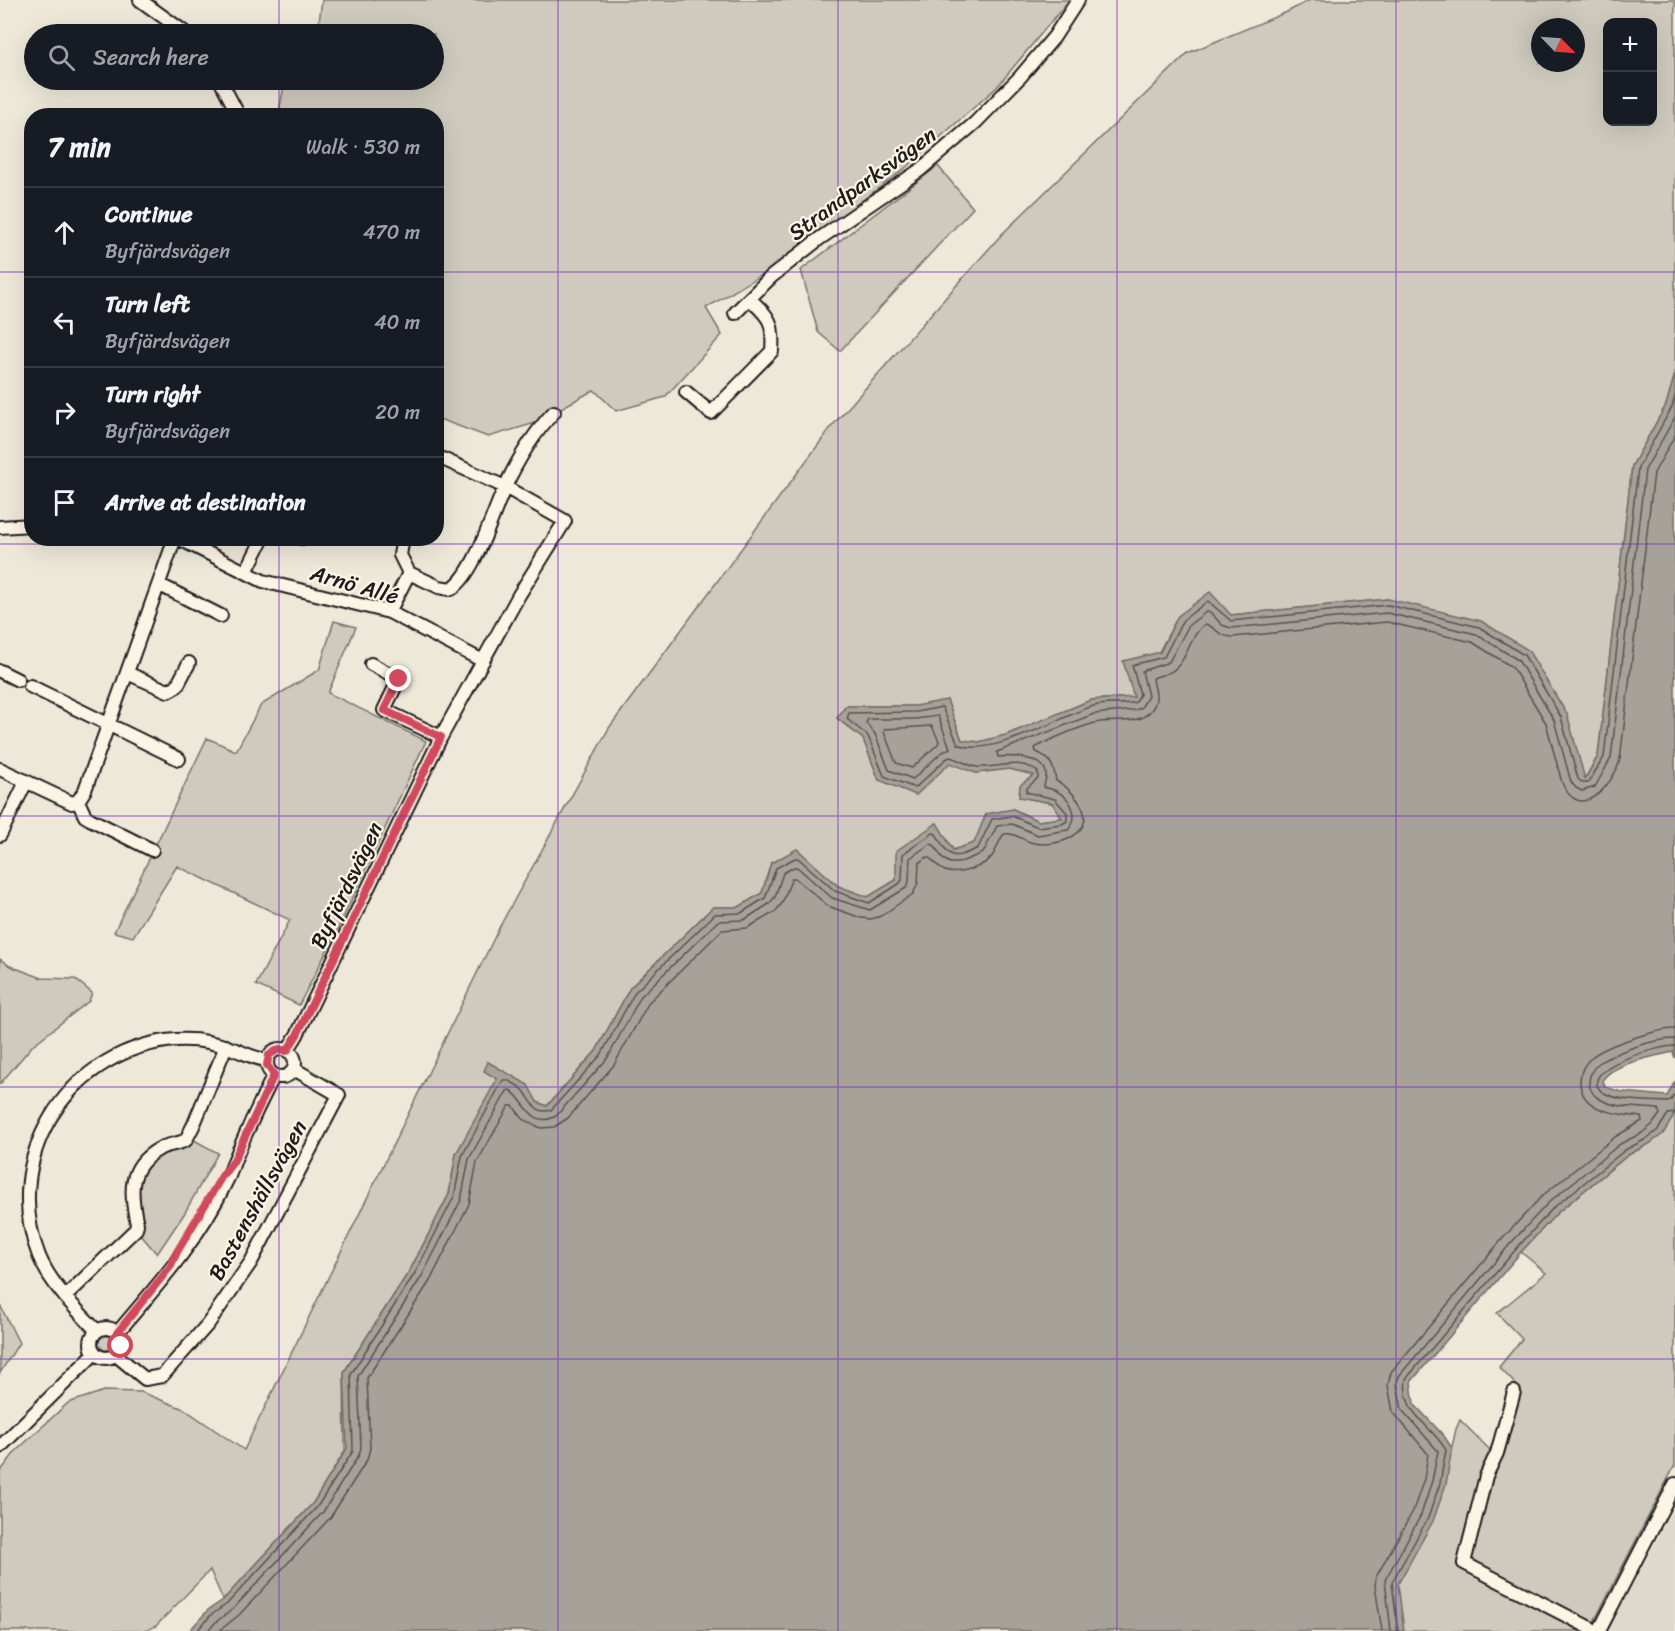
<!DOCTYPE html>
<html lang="en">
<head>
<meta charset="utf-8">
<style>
  :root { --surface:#171b24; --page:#242831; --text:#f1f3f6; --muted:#9ea1a6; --line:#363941 }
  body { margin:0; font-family:Sriracha,sans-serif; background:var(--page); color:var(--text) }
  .controls { position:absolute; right:18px; top:18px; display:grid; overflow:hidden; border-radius:12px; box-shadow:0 6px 24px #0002 }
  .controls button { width:54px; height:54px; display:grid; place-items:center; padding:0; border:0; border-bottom:2px solid var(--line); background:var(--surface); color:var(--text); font:30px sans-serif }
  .compass { position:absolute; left:1531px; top:18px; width:54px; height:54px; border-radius:50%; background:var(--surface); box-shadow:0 6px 24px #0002; rotate:115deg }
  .stop { position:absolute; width:18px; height:18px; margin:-14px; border:4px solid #d1495b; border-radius:50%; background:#fff }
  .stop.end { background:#d1495b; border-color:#fff; box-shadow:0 2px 6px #0008 }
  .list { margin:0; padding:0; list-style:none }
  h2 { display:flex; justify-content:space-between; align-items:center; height:78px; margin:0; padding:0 24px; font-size:26px }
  h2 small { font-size:20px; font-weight:400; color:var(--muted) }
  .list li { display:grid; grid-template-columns:39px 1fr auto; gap:18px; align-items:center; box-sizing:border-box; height:90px; padding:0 24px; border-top:2px solid var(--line) }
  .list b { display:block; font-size:22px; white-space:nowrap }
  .list p { margin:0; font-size:20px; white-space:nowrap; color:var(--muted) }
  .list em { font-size:20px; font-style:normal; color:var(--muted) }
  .icon { flex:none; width:33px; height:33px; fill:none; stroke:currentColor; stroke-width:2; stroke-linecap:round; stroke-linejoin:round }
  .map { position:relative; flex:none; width:1675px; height:1631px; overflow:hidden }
  .search { position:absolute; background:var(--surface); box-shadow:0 6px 24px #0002; left:24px; top:24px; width:420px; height:66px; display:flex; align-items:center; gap:15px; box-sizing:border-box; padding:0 21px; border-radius:33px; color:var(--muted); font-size:22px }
  .panel { position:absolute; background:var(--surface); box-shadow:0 6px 24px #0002; left:24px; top:108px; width:420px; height:438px; border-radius:24px }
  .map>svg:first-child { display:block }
  .built { fill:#ded9cb }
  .green { fill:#cfcabd; stroke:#76736c; stroke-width:1.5; fill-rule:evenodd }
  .water { fill:#a7a299; stroke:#6f6c67; stroke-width:1.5 }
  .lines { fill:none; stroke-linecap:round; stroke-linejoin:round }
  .shore { stroke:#54524e; stroke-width:1.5 }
  .minor-casing { stroke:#1c1c1c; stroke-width:16 }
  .minor { stroke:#fcf5e5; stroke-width:12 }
  .route { stroke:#d1495b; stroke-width:8 }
  .grid { fill:none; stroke:#7b2cbf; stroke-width:1.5; stroke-opacity:0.55 }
  .labels { text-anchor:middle; stroke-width:4.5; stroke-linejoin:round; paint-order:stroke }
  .street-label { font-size:22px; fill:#1c1c1c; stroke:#fcf5e5 }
</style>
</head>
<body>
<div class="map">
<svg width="1675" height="1631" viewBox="0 0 1675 1631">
  <rect width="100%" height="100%" fill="#eee8d9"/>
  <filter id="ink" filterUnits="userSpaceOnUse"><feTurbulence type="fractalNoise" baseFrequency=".0167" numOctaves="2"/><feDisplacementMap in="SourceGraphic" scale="12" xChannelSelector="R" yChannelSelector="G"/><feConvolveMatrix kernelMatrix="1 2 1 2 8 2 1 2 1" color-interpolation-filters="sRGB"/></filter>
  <g filter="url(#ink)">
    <path class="built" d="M1675 1505V1631H1608Z"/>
    <path class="green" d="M322 0H1069L997 87 903 170 768 271 706 308 722 335 665 397 616 411 594 390 532 424 488 437 439 419 437 347 440 309H436V116H276L279 112 285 80H434V34H293L319 22Z
      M1310 0H1675V374L1666 405 1632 466 1598 756 1584 780 1567 714 1388 599 1231 615 1178 616 1135 697 1091 700 1006 735 979 742 962 740 947 700 916 706H846L837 718 863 739 879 780 950 763 976 773 1009 769 1035 775 1019 797 1052 803 1063 818 1038 821 1013 809 974 843 953 850 936 823 896 880 868 897 838 886 797 850 771 863 762 893 739 907H713L630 988 596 1051 547 1106 537 1102 527 1085 488 1062 498 1079 456 1154 449 1194 410 1270 344 1372 345 1451 313 1503 223 1600 210 1570 156 1626 145 1631H0V1472L16 1451 68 1403 104 1391 141 1392 184 1409 244 1450 500 926 609 728 832 426 1002 234 1188 53 1287 12ZM1608 22H1652V122H1608ZM1540 27H1576V63H1540Z
      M938 166 973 208 840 351 818 332 801 270Z
      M334 621 356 627 328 693 426 741 335 935 299 1005 256 985 290 920 177 866 133 937 114 932 207 738 236 751 261 705 319 670Z
      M0 959 10 966 42 978 75 979 92 993 89 1001 33 1045 0 1084Z
      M1675 1109V1465L1589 1631H1392L1390 1585 1451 1451 1456 1429 1460 1420 1494 1454 1518 1387 1499 1367 1522 1339 1497 1313 1546 1273 1521 1252 1557 1213 1628 1155 1649 1144 1672 1119Z
      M194 1140 218 1153 184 1214 157 1254 140 1234C147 1208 127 1180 152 1160 164 1150 182 1150 194 1140Z
      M0 1305 19 1343 0 1373Z
      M99 1343a7 7 0 1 1 14 0a7 7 0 1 1-14 0Z"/>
    <path class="water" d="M1675 374V1058L1673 1052C1655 1056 1611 1064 1603 1080L1605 1087 1622 1092 1667 1096 1675 1081V1109L1672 1119 1663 1134 1649 1144 1628 1155 1557 1213 1521 1252 1411 1382 1414 1404 1444 1436 1452 1448 1446 1484 1433 1521 1398 1584 1404 1631H189L208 1610 223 1600 313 1503 347 1448 344 1372 410 1270 449 1194 456 1154 497 1079 484 1071 488 1062 528 1085 537 1102 547 1106 596 1051 630 988 713 907H739L762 893 771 863 797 849 838 886 868 897 896 880V851L937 823 953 850 974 843 986 814 1013 809 1038 821 1062 818 1052 803 1019 797 1020 785 1034 775 1009 769 976 773 950 763 916 795 879 780 863 739 837 718 846 706H916L947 700 962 740 979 742 1006 735 1091 700 1134 697 1123 661 1160 652 1178 616 1210 592 1231 615 1388 599 1481 621 1528 650 1567 714 1585 779 1598 756 1632 466 1666 405Z"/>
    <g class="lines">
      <path class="shore" d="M938 716 950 748 941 753 913 779 889 770 875 734 866 723 868 719H916Z
        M932 726 939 741 938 744 912 768 896 763 884 732 885 729Z
        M1675 1046C1659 1046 1592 1064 1597 1085 1598 1088 1600 1090 1602 1092 1620 1102 1647 1101 1667 1102L1671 1100 1675 1094
        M197 1631 211 1615 227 1604 317 1507 353 1451 351 1374 415 1273 454 1197 462 1156 503 1080H507C513 1083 520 1086 524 1091 532 1101 535 1115 551 1110L601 1055 635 992 715 914 741 913 765 898 776 868 795 858H798L835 891 869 903 899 884 902 880 903 854 933 833 936 834C950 858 951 861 978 848L992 819 1012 816 1038 827 1062 824 1067 821V813L1055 799 1026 792 1027 788 1038 778V772C1021 757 997 769 977 767 968 766 959 759 950 757L946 759 915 788 884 776 868 736 847 719 849 713 916 712 942 707 958 744C989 759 1058 718 1090 707 1105 702 1122 706 1136 702L1140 694 1132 665 1164 657 1183 620 1208 601 1231 621 1388 605 1479 627 1524 655 1561 717 1578 779 1583 783H1588L1604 757 1638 468 1672 407 1675 396
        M207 1631 217 1621 233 1609 323 1512 359 1455 361 1448 358 1376 422 1276 461 1200 469 1159 507 1091 510 1090C525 1099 531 1130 556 1116L607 1059 641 996 718 921 744 920 769 904 775 897 783 873 794 867H797L832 898 870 910 906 888 909 882 910 858 930 844 934 845 943 859 950 863H958L983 853 997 826 1012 824 1038 835 1068 830C1080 818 1072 799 1058 792 1054 789 1048 789 1044 787 1044 783 1047 778 1046 773 1043 756 1011 756 998 757L997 752 1094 714 1135 710 1141 708 1148 696 1142 671 1169 662 1189 625 1206 612H1210L1222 625 1231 628 1387 613 1476 634 1518 660 1554 720 1571 782 1576 788 1582 791 1595 787 1611 758 1645 470 1675 417
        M219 1631 239 1615 330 1518 367 1460 370 1448 367 1378 430 1281 469 1204 477 1162 509 1106H513L523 1119 541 1128 554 1127 568 1118 614 1065 649 1002 722 930 747 928 775 912 782 903 792 878H795L828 906 861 918 871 919 881 916 913 894 918 883 919 863 927 857C934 859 937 868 945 871 958 876 985 867 993 855 997 849 999 840 1004 834 1015 832 1023 841 1034 843 1058 848 1100 833 1079 802 1073 793 1066 785 1056 781 1054 766 1050 757 1036 752L1035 748C1051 739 1077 728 1095 723 1113 718 1140 727 1152 709 1160 698 1154 689 1153 678 1159 675 1166 675 1172 671 1188 661 1189 636 1205 624 1215 626 1218 637 1233 637L1387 622 1472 642 1512 667 1546 723 1562 783C1580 824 1613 785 1620 760L1654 473 1675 435
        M1382 1631 1375 1586 1376 1577 1413 1511 1424 1479 1428 1454 1393 1412 1388 1385 1391 1372 1504 1237 1542 1196 1615 1137 1642 1121 1641 1117C1618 1114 1580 1112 1580 1081 1580 1071 1585 1063 1592 1057 1606 1045 1657 1029 1675 1029
        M1391 1631 1385 1580 1421 1515 1432 1481 1438 1451 1402 1410 1397 1384 1399 1376 1511 1243 1548 1203 1620 1144 1642 1133 1652 1125 1660 1114 1658 1109C1639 1107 1615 1109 1598 1098 1593 1095 1590 1089 1589 1083 1589 1075 1593 1067 1599 1063 1615 1052 1656 1038 1675 1039
        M1398 1631 1392 1582 1428 1518 1440 1483 1446 1450C1431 1424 1401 1414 1406 1379L1517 1248 1553 1208 1625 1150 1646 1139 1658 1130 1668 1114 1675 1113"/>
      <g class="minor-casing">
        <path id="minor" d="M140 0 187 34
          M220 80 239 116
          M735 313 771 277 819 239 920 170 975 123 1020 77 1054 37 1078 0
          M686 392 711 413 772 351C774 322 770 318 750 299
          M0 527 32 525
          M178 538 263 581 389 612 483 661
          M301 538H305
          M403 538 400 555 409 573 439 587 451 589C474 576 492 515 504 489 517 461 533 434 554 412
          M246 572 263 538
          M160 585 221 616
          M389 612 409 573
          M371 664 399 679 384 710 441 737
          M0 671 18 680
          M127 673 168 691 177 686 189 663
          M30 686 179 759
          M0 769 72 803 78 801 85 790 175 538
          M78 801 85 816 90 819 152 850
          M0 835 26 782
          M267 1063a14 14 0 1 1 28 0a14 14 0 1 1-28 0Z
          M287 1051 297 1035 441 737 519 595 565 521 505 487 436 456
          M65 1297 136 1229 137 1224C130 1194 127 1167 159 1149 167 1144 177 1145 186 1140L194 1124 226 1046
          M91 1343a15 15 0 1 1 30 0a15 15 0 1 1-30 0Z
          M97 1331C75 1308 51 1285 39 1256 1 1160 65 1055 166 1041 188 1038 212 1041 233 1049 245 1053 255 1059 267 1060
          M117 1333C158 1285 200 1238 227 1180 231 1173 232 1166 235 1159 247 1130 260 1102 274 1075
          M116 1355 145 1379 162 1376 208 1324 251 1262 339 1095 294 1069
          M1514 1392 1497 1453 1486 1476 1464 1563 1596 1631
          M0 1447 95 1353
          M1599 1631 1675 1484"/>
      </g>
      <use href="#minor" class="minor"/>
    </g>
  </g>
  <g class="lines" filter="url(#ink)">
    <path class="route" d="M121 1346 120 1337 117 1333 170 1267 177 1252 222 1176 233 1162 274 1075 267 1065 269 1055 279 1049 287 1051 297 1035 441 737 384 710 399 679"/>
  </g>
  <path class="grid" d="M279 0V34M558 0V1631M838 0V1631M1117 0V1631M1396 0V1631M279 80V116M0 272H32M436 272H1675M279 538V1631M0 544H1675M0 816H1675M0 1087H1675M0 1359H1675"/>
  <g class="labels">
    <g class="street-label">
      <text transform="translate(862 183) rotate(-36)" y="8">Strandparksvägen</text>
      <text transform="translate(355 584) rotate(16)" y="8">Arnö Allé</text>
      <text transform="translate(346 885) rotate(-64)" y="8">Byfjärdsvägen</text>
      <text transform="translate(257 1200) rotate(-61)" y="8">Bastenshällsvägen</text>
    </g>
  </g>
</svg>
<div class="controls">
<button>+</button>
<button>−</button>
</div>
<svg class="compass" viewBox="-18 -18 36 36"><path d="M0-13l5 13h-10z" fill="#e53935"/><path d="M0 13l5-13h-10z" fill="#9ea1a6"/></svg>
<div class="stop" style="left:121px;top:1346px"></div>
<div class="stop end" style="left:399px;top:679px"></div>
<div class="search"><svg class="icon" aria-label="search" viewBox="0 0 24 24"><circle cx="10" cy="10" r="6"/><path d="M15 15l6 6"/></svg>Search here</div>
<section class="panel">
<h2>7 min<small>Walk · 530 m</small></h2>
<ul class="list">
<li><svg class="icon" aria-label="ahead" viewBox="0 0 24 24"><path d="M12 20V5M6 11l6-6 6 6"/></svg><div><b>Continue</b><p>Byfjärdsvägen</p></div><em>470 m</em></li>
<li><svg class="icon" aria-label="left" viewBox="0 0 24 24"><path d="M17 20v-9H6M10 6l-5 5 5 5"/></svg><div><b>Turn left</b><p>Byfjärdsvägen</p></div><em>40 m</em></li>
<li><svg class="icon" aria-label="right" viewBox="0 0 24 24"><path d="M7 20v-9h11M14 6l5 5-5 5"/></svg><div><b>Turn right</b><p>Byfjärdsvägen</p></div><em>20 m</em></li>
<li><svg class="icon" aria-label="arrive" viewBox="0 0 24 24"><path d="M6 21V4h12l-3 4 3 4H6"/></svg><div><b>Arrive at destination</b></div></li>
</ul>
</section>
</div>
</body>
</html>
